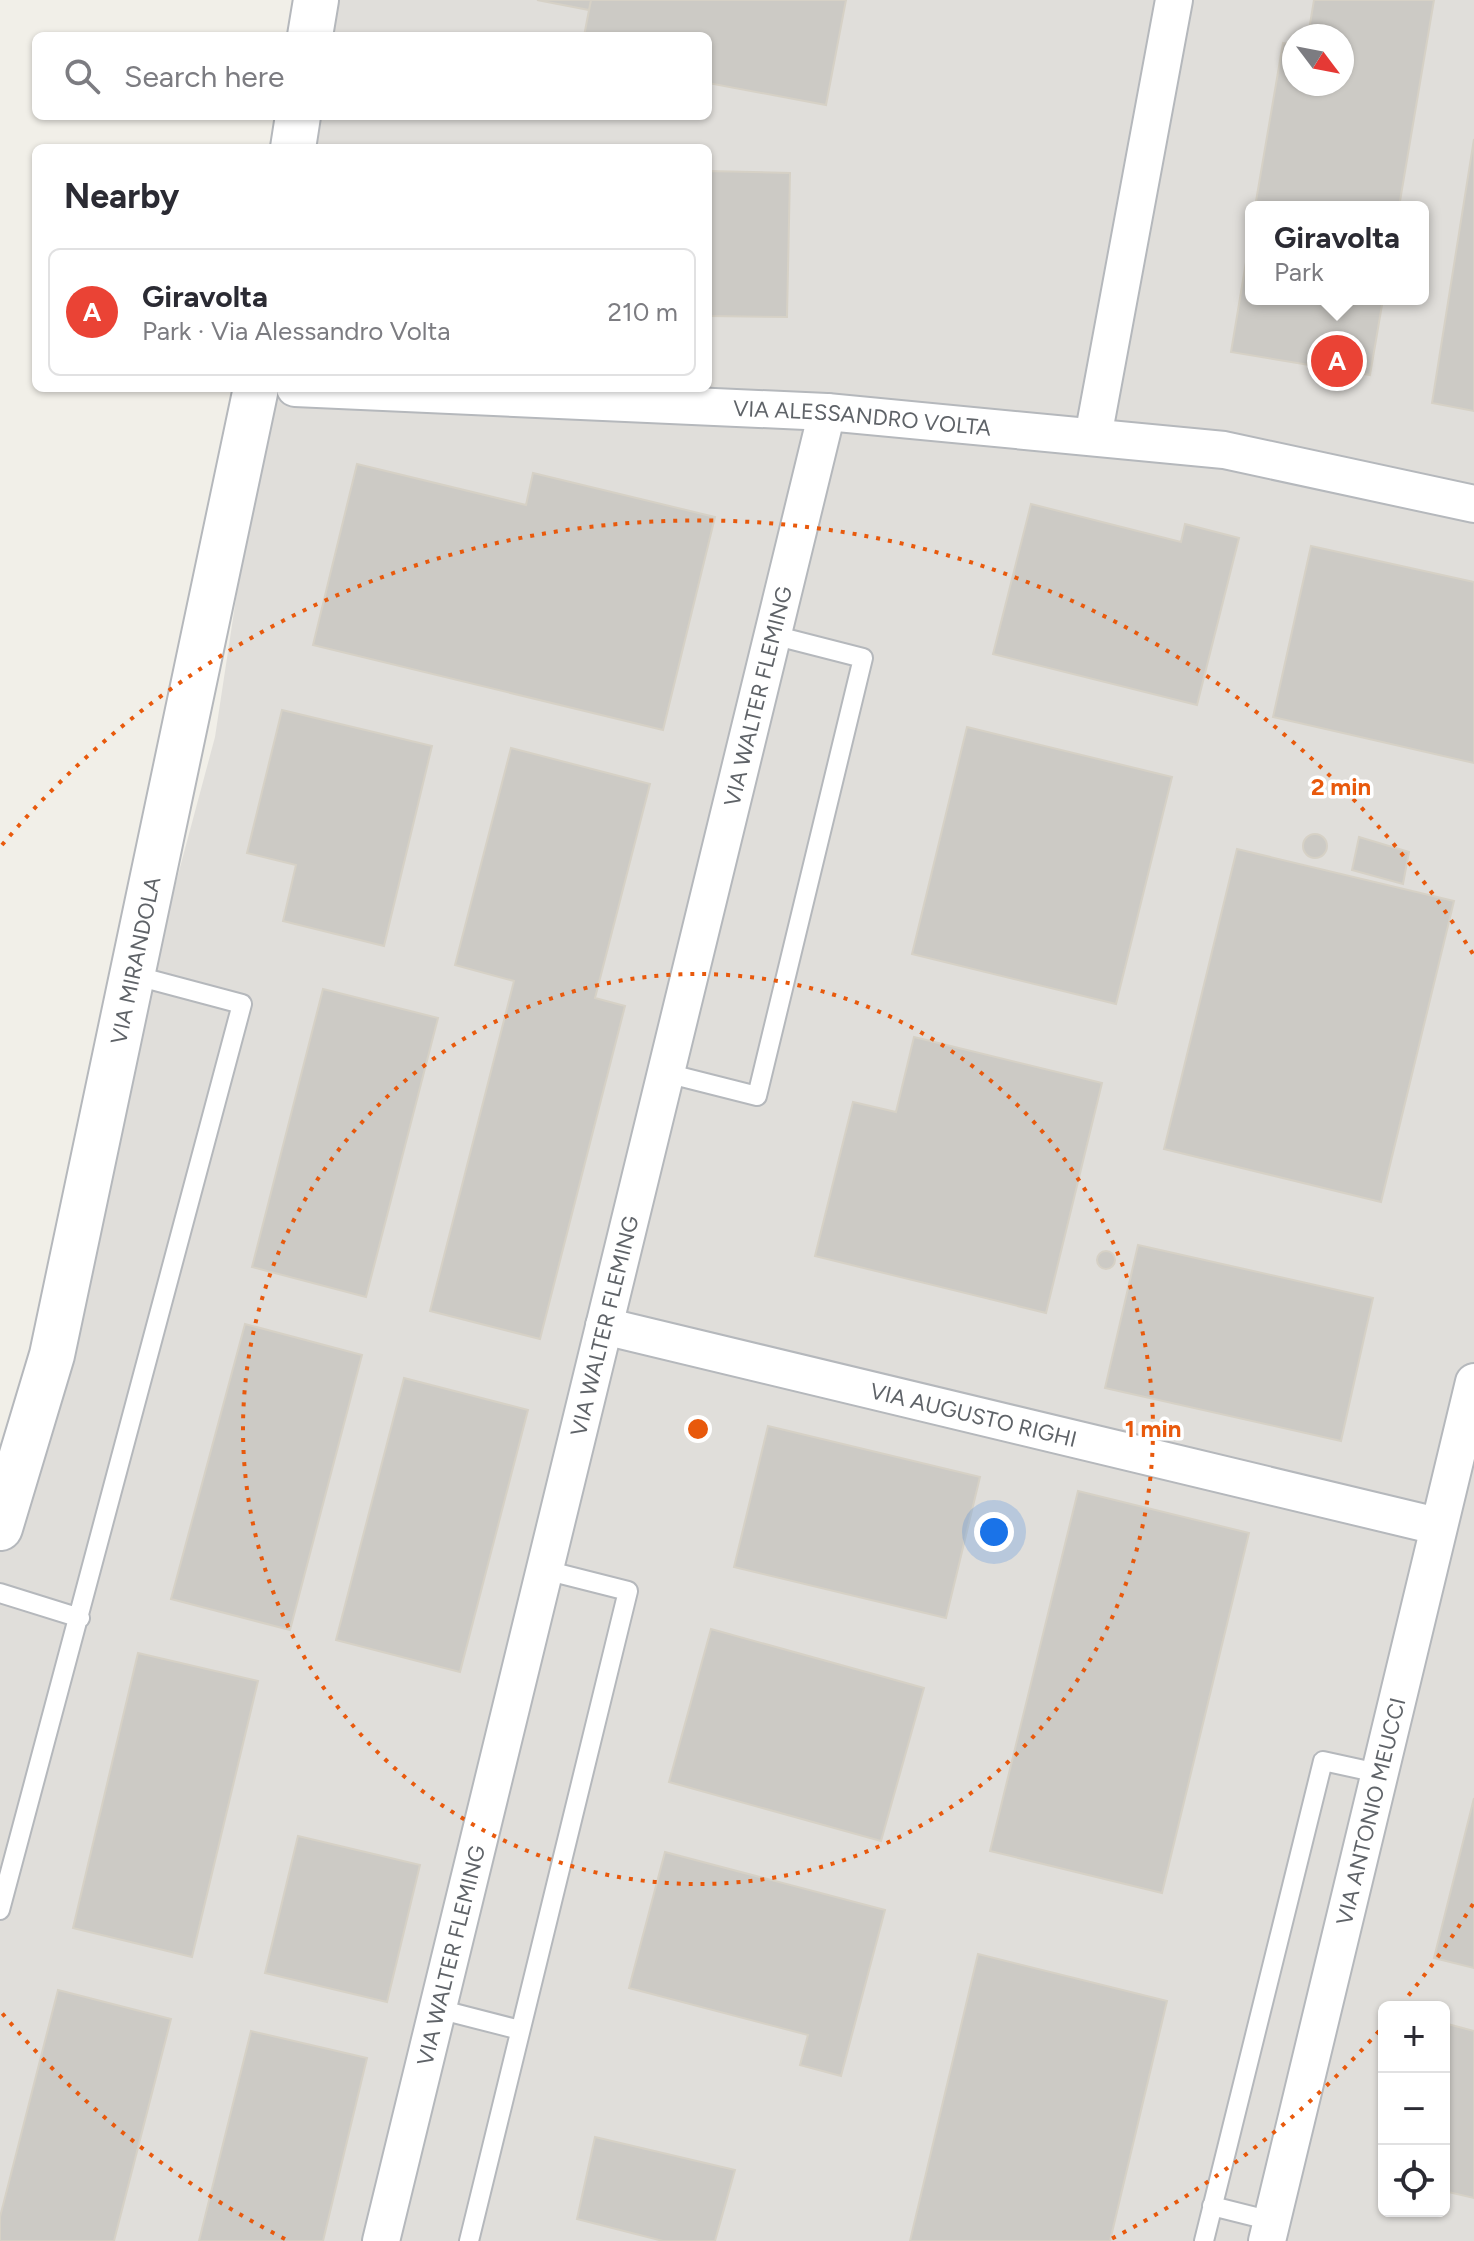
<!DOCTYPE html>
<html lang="en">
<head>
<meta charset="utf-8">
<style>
  :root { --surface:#fff; --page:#f7f7f7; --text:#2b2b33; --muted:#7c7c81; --line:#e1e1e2; --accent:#ea4335 }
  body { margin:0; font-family:Figtree,sans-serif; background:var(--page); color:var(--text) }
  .controls { position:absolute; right:24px; bottom:24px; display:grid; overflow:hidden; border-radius:12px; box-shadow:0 2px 6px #0004 }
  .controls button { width:72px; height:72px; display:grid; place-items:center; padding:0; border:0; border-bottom:2px solid var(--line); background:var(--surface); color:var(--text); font:40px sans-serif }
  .compass { position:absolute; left:1282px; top:24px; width:72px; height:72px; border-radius:50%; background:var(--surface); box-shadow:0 2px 6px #0004; rotate:122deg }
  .you { position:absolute; left:994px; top:1532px; width:28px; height:28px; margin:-20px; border:6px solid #fff; border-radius:50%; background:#1a73e8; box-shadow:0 0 0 12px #1a73e833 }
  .badge { display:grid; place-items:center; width:52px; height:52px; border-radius:50%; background:var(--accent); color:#fff; font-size:26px; font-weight:700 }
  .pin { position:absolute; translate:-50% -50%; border:4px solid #fff; box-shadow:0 2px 8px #0006 }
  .popup { position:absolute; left:1245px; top:201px; width:184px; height:104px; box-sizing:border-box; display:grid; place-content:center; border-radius:12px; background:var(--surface); filter:drop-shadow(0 2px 6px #0005); font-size:26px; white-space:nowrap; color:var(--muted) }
  .popup b { font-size:30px; color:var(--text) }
  .popup::after { content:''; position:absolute; left:50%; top:100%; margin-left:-16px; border:16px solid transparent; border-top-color:var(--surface) }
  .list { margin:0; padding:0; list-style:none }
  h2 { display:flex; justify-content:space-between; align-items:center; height:104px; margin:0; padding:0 32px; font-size:34px }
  h2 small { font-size:26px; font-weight:400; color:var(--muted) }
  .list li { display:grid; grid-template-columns:52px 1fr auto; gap:24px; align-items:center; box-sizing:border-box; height:128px; margin:0 16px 16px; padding:0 16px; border:2px solid var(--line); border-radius:12px }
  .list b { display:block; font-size:30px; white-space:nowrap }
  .list p { margin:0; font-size:26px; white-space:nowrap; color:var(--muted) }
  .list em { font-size:26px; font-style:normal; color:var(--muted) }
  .icon { flex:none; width:44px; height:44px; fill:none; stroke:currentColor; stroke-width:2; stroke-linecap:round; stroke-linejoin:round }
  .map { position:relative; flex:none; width:1474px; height:2241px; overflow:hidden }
  .search { position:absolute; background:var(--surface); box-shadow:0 2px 6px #0004; left:32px; top:32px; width:680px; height:88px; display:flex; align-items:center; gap:20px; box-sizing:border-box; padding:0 28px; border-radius:12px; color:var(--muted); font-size:30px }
  .panel { position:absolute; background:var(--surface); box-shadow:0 2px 6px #0004; left:32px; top:144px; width:680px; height:248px; border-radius:12px }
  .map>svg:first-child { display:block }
  .industrial { fill:#e0deda; fill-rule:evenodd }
  .building { fill:#cccac5; stroke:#d6d1c6; stroke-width:2 }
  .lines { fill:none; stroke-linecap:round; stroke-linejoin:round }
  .service-casing { stroke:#b5b8bc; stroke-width:22 }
  .minor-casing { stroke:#b5b8bc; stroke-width:40 }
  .tertiary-casing { stroke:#b5b8bc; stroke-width:48 }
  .service { stroke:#fff; stroke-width:18 }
  .minor { stroke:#fff; stroke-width:36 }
  .tertiary { stroke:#fff; stroke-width:44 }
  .ring { fill:none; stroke:#e8590c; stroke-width:4; stroke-dasharray:4 8 }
  .labels { text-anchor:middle; stroke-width:7; stroke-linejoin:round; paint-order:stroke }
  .street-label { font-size:22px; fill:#5f6368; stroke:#fff }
  .centre { fill:#e8590c; stroke:#fff; stroke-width:4 }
  .ring-label { font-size:24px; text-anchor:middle; font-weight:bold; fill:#e8590c; stroke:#fff; stroke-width:7; stroke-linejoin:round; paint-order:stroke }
</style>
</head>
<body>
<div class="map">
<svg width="1474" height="2241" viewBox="0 0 1474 2241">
  <rect width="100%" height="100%" fill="#f1efe8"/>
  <path class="industrial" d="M328 0H1474V2241H0V1538L215 737 268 388H708V148H305L310 116H708V36H322ZM1294 36H1342V84H1294ZM1251 207H1423V299H1251ZM1384 2007H1444V2211H1384Z"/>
  <path class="building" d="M537 0H591L589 10Z
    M591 0H846L826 105 708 83V36H584Z
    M1314 0H1434L1399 207H1255L1283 43 1294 45V84H1342V36H1308Z
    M1474 139V411L1432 403Z
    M708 171 790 173 787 317 708 316Z
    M1251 232V299H1383L1370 375 1231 352Z
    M357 464 526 505 533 473 715 517 663 730 313 645Z
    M1031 504 1181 542 1185 524 1239 538 1197 705 993 654Z
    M1311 546 1474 582V763L1273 717Z
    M282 710 432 746 384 946 283 921 296 865 247 853Z
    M967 727 1172 777 1116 1004 912 954Z
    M511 748 650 784 595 998 625 1006 540 1339 430 1311 514 981 455 965Z
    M1303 846a12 12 0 1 1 24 0a12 12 0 1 1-24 0Z
    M1359 837 1409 852 1403 884 1352 870Z
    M1237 849 1454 901 1381 1202 1164 1149Z
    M323 989 438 1018 366 1297 252 1267Z
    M914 1037 1102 1083 1046 1313 815 1256 853 1102 896 1112Z
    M1138 1245 1373 1298 1341 1441 1105 1388Z
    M1097 1260a9 9 0 1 1 18 0a9 9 0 1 1-18 0Z
    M245 1324 362 1355 290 1630 171 1599Z
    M404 1378 528 1410 460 1672 336 1640Z
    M768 1426 980 1477 946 1618 734 1567Z
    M1078 1491 1249 1533 1162 1893 990 1851Z
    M711 1629 924 1688 881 1841 669 1782Z
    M138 1653 258 1681 192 1957 73 1928Z
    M1474 1798V1968L1434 1958Z
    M298 1836 420 1865 387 2002 265 1973Z
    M665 1852 885 1910 841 2076 800 2065 808 2035 629 1988Z
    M978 1954 1167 2001 1110 2241H910Z
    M58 1990 171 2019 114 2241H0V2217Z
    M1444 2023 1474 2031V2198L1444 2191Z
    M251 2031 367 2058 323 2241H199Z
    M595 2137 735 2170 715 2241H663L577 2219Z"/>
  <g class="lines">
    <g class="service-casing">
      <path id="service" d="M666 1073 757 1096 863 658 773 635
        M0 1593 80 1618
        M0 1910 242 1004 133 975
        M438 2009 520 2030
        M1212 2206 1272 2221
        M469 2241 628 1591 545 1570
        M1204 2241 1323 1761 1378 1773"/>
    </g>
    <g class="minor-casing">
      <g id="minor">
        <path id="s1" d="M295 388 827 412 1224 450 1474 504"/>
        <path d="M1093 437 1174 0"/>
        <path id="s2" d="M604 1326 1437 1526"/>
        <path id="s3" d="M381 2241 827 412"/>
        <path id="s4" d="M1267 2241 1474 1382"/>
      </g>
    </g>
    <g class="tertiary-casing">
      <g id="tertiary">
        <path d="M310 36 316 0"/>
        <path d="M293 148 298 116"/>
        <path id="s5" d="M0 1528 52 1355 256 388"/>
      </g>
    </g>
    <use href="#service" class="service"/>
    <use href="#minor" class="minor"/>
    <use href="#tertiary" class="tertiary"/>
  </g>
  <g class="ring">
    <circle cx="698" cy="1429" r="455"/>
    <path d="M1473 1904A909 909 0 0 1 1404 2001M1379 2031A909 909 0 0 1 1111 2239M285 2239A909 909 0 0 1 2 2013M2 845A909 909 0 0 1 1473 954"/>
  </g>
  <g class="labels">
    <g class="street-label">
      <text dy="8" stroke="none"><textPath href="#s1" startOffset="568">VIA ALESSANDRO VOLTA</textPath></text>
      <text dy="8" stroke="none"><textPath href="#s3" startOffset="1590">VIA WALTER FLEMING</textPath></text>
      <text dy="8" stroke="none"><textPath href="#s5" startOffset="584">VIA MIRANDOLA</textPath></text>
      <text dy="8" stroke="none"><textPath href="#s3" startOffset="942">VIA WALTER FLEMING</textPath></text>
      <text dy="8" stroke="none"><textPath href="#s2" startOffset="380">VIA AUGUSTO RIGHI</textPath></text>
      <text dy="8" stroke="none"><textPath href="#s4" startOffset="442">VIA ANTONIO MEUCCI</textPath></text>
      <text dy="8" stroke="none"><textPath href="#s3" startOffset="294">VIA WALTER FLEMING</textPath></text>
    </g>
  </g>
  <circle cx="698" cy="1429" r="12" class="centre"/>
  <g class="ring-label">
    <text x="1341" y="795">2 min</text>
    <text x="1153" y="1437">1 min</text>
  </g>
</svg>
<div class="controls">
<button>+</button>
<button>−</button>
<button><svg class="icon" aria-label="locate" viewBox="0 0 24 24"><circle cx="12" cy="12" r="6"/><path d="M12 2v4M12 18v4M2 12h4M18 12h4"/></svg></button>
</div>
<svg class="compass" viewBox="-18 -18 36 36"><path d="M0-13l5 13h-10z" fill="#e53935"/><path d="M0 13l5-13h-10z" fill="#7c7c81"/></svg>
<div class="you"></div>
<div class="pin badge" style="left:1337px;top:361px">A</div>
<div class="popup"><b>Giravolta</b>Park</div>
<div class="search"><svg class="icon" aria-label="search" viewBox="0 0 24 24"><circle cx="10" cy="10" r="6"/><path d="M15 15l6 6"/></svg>Search here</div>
<section class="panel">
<h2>Nearby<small></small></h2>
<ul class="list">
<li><span class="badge">A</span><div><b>Giravolta</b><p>Park · Via Alessandro Volta</p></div><em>210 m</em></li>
</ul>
</section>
</div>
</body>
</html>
